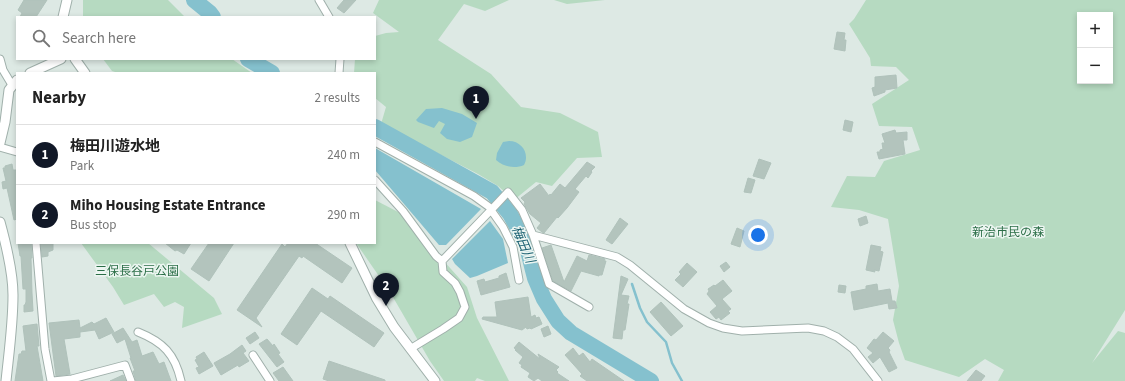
<!DOCTYPE html>
<html lang="en">
<head>
<meta charset="utf-8">
<style>
  :root { --surface:#fff; --page:#f6f6f6; --text:#222; --muted:#767676; --line:#e0e0e0; --accent:#111827 }
  body { margin:0; font-family:"Source Sans 3","Noto Sans JP",sans-serif; background:var(--page); color:var(--text) }
  .controls { position:absolute; right:12px; top:12px; display:grid; overflow:hidden; border-radius:0px; box-shadow:0 2px 6px #0003 }
  .controls button { width:36px; height:36px; display:grid; place-items:center; padding:0; border:0; border-bottom:1px solid var(--line); background:var(--surface); color:var(--text); font:20px sans-serif }
  .you { position:absolute; left:758px; top:235px; width:14px; height:14px; margin:-10px; border:3px solid #fff; border-radius:50%; background:#1a73e8; box-shadow:0 0 0 6px #1a73e833 }
  .badge { display:grid; place-items:center; width:26px; height:26px; border-radius:50%; background:var(--accent); color:#fff; font-size:13px; font-weight:700 }
  .pin { position:absolute; translate:-50% -33px; filter:drop-shadow(0 1px 2px #0008) }
  .pin::after { content:''; position:absolute; top:21px; width:14px; height:12px; background:inherit; clip-path:polygon(0 0,100% 0,50% 100%) }
  .list { margin:0; padding:0; list-style:none }
  h2 { display:flex; justify-content:space-between; align-items:center; height:52px; margin:0; padding:0 16px; font-size:17px }
  h2 small { font-size:13px; font-weight:400; color:var(--muted) }
  .list li { display:grid; grid-template-columns:26px 1fr auto; gap:12px; align-items:center; box-sizing:border-box; height:60px; padding:0 16px; border-top:1px solid var(--line) }
  .list b { display:block; font-size:15px; white-space:nowrap }
  .list p { margin:0; font-size:13px; white-space:nowrap; color:var(--muted) }
  .list em { font-size:13px; font-style:normal; color:var(--muted) }
  .icon { flex:none; width:22px; height:22px; fill:none; stroke:currentColor; stroke-width:2; stroke-linecap:round; stroke-linejoin:round }
  .map { position:relative; flex:none; width:1125px; height:381px; overflow:hidden }
  .search { position:absolute; background:var(--surface); box-shadow:0 2px 6px #0003; left:16px; top:16px; width:360px; height:44px; display:flex; align-items:center; gap:10px; box-sizing:border-box; padding:0 14px; border-radius:0px; color:var(--muted); font-size:15px }
  .panel { position:absolute; background:var(--surface); box-shadow:0 2px 6px #0003; left:16px; top:72px; width:360px; height:172px; border-radius:0px }
  .map>svg:first-child { display:block }
  .green { fill:#b6dac1; fill-rule:evenodd }
  .water { fill:#85c1ce }
  .lines { fill:none; stroke-linecap:round; stroke-linejoin:round }
  .stream { stroke:#85c1ce; stroke-width:2.5 }
  .river { stroke:#85c1ce; stroke-width:16 }
  .building { fill:#b3c4bd; stroke:#b0c2bb }
  .minor-casing { stroke:#a0b0ab; stroke-width:9 }
  .tertiary-casing { stroke:#a0b0ab; stroke-width:11 }
  .minor { stroke:#fff; stroke-width:7 }
  .tertiary { stroke:#fff; stroke-width:9 }
  .labels { text-anchor:middle; stroke-width:3; stroke-linejoin:round; paint-order:stroke }
  .park-label { font-size:12px; fill:#2b6e47; stroke:#edf6f2 }
  .water-label { font-size:13px; font-style:italic; fill:#1b6172; stroke:#edf6f2 }
</style>
</head>
<body>
<div class="map">
<svg width="1125" height="381" viewBox="0 0 1125 381">
  <rect width="100%" height="100%" fill="#dde9e4"/>
  <path class="green" d="M83 0H168L185 17H83Z
    M379 0H509L485 11 464 4 438 40 491 74 521 107 560 113 598 132 602 157 577 158 552 186 536 182 514 200 498 186 478 174 381 124 386 107 375 98V73H354L355 59H375V36L386 33 399 32 373 13Z
    M554 0H605L567 4Z
    M866 0H1125V310L1092 363 1118 331 1125 333V381H998L1004 370 985 359 959 377 905 360 899 343 893 320 899 286 888 219 859 210 831 207 847 176 875 177 884 161 920 150 912 127 879 126 872 104 909 80 896 67 871 66 870 58 849 24 854 19ZM1080 15H1110V81H1080Z
    M103 59H232L252 73H118L112 71Z
    M375 200 402 214 467 287 477 318 509 381H485L477 378 475 381H444L430 361 390 292 356 243H375Z
    M81 243H148L214 298 222 314 182 328 184 307 175 302 164 307 154 294 124 305 113 287Z"/>
  <path class="water" d="M442 108 462 114 477 123 472 137 460 142 447 139 440 133 445 124 439 121 434 128 418 122 416 120 426 109Z
    M509 141C522 141 530 154 524 165 515 169 504 167 496 160L497 153 503 142Z
    M375 148 481 209 446 245H439L375 170Z
    M490 221 503 239 508 263 477 276 470 278 455 264 452 259Z"/>
  <g class="lines">
    <path class="stream" d="M632 284 640 308 647 322 666 342 672 363 682 381"/>
    <path class="river" d="M194 0 210 13 213 17
      M248 59 272 73
      M375 127 492 192 510 214 526 243 535 278 544 299 558 321 571 333 651 381"/>
  </g>
  <path class="building" d="M24 0H47L36 17H20L22 13 18 10Z
    M344 0H356L344 13 337 8Z
    M837 32 845 33 844 40H846L845 51 834 49Z
    M896 75 897 88 885 90V92L874 96 872 88 875 87V77Z
    M845 120 853 122 851 132 843 130Z
    M895 130 896 133 907 132V140H903L905 154 879 159 877 152H880V150L883 149 882 143H885L882 134Z
    M759 159 771 163 764 179 753 176Z
    M587 162 595 167 591 171 592 172 588 178 586 176 575 189 579 192 567 208 558 218 557 217 544 233 542 232 537 228 541 223 530 214 524 204 525 202 521 198 540 184 549 196 550 194 551 195 560 184 565 188Z
    M12 164 13 170H17V219L14 220 7 188 3 189 2 182 6 181 3 168H5V166Z
    M748 178 755 180 751 193 744 192Z
    M866 216 868 223 860 226 858 219Z
    M620 218 628 224 612 244 606 240Z
    M737 228 744 231 740 247 731 244Z
    M18 243H31L32 258H31L32 293 33 311 24 312V305H25L26 302V289H23L21 256H20Z
    M41 243H53V250L48 252V256L42 257Z
    M165 243H191L184 254 177 250 175 251Z
    M209 243H234L209 281 191 269Z
    M288 243H315L352 268 342 283 303 256 302 258 299 256 256 318 262 327 237 310 282 244 285 247Z
    M551 245 564 282 577 256 587 261 589 255 605 259 604 261H606L602 275H599V276L581 271 571 291 553 281 542 248Z
    M871 245 881 247 880 251 883 252 879 271 874 270 875 272 866 270Z
    M726 262 730 267 724 272 720 266Z
    M687 263 697 272 683 287 675 280 681 274 679 272Z
    M506 273 510 287 481 295 477 281 484 279 485 282 499 278V276Z
    M621 276 628 279 621 295 629 296 627 304H629L625 330H623L622 339 613 338Z
    M723 280 732 291 722 299 731 309 728 311 730 313 721 320 719 317 716 319 710 312 717 306 707 294 709 291 708 289 714 285 715 286Z
    M877 284 878 291 890 289 892 301H895L897 308 889 309 888 303 854 310 851 292 866 289V286Z
    M839 285 846 286 845 293 838 292Z
    M312 288 328 299 330 296 384 333 374 347 321 311 297 345 281 334Z
    M528 297 531 317 535 315 536 318 539 317 542 324 531 329 530 328 527 329 526 327 522 330 482 319 483 317H497L495 302Z
    M661 302 683 326 671 336 650 312Z
    M106 318 114 332 99 339 95 330 80 332V337L64 339 70 374 56 376 49 323 79 320 80 328 92 322 94 324Z
    M37 324 39 346H37L43 381H15L19 354H21L22 351H26L23 326Z
    M548 326 551 334 544 337 541 329Z
    M123 328 132 342 137 340 142 356 153 352 159 364 164 362 171 381H136L133 371H135L130 358H131L125 339 117 343 112 334Z
    M255 332 259 338 250 344 246 338Z
    M883 332 894 341 888 348 890 350 889 352 897 368 889 372 880 357 873 363 868 357 873 353 867 348 874 339 876 340Z
    M267 339 273 346 274 344 280 353 278 354 284 362 277 367 259 344Z
    M519 342 540 359 538 354 559 367 556 370 558 372 557 373 569 381H542L538 378 534 381 528 377 530 373 521 367 522 365 519 363 523 357 515 350 516 349 514 348Z
    M242 345 246 351 243 353 249 361 239 367 238 365 221 375 214 363 230 354Z
    M573 348 579 356 583 353 590 362 592 359 624 381H587L580 376 582 374 565 355Z
    M204 352 213 366 199 374 196 368 199 367 195 360 197 359 196 357Z
    M329 361 385 380V381H329L323 379Z
    M283 367 293 381H279L273 373Z
    M976 370 985 376 981 381H967Z
    M123 375 126 381H110Z"/>
  <g class="lines">
    <g class="minor-casing">
      <path id="minor" d="M319 0 329 17
        M0 59 3 70 12 85
        M339 73 340 59
        M375 142 474 196 492 209 508 192 522 210 533 235 617 257 630 265 684 309 709 323 723 328 742 331 808 328 824 331 837 337 853 349 878 381
        M0 147 17 152
        M375 180 403 211 436 256 442 261
        M491 210 503 227 513 247 519 280
        M533 235 549 284 589 307
        M36 243 45 349 51 381
        M138 332C163 342 175 354 181 381
        M410 349 443 329 459 318 465 307 460 292 455 283 443 272 442 261 492 209
        M253 355 270 381
        M53 381 72 379 125 365 131 381"/>
    </g>
    <g class="tertiary-casing">
      <path id="tertiary" d="M63 17 67 0
        M75 59 85 73
        M30 73 61 59
        M0 143 5 122 9 90 17 80
        M0 222C6 244 13 272 13 295 13 324 9 352 6 381
        M350 243 377 299 394 327 435 381"/>
    </g>
    <use href="#minor" class="minor"/>
    <use href="#tertiary" class="tertiary"/>
  </g>
  <g class="labels">
    <g class="park-label">
      <text x="1008" y="236">新治市民の森</text>
      <text x="137" y="275">三保長谷戸公園</text>
    </g>
    <g class="water-label">
      <text transform="translate(524 244) rotate(67)" y="5">梅田川</text>
    </g>
  </g>
</svg>
<div class="controls">
<button>+</button>
<button>−</button>
</div>
<div class="you"></div>
<div class="pin badge" style="left:476px;top:119px">1</div>
<div class="pin badge" style="left:386px;top:306px">2</div>
<div class="search"><svg class="icon" aria-label="search" viewBox="0 0 24 24"><circle cx="10" cy="10" r="6"/><path d="M15 15l6 6"/></svg>Search here</div>
<section class="panel">
<h2>Nearby<small>2 results</small></h2>
<ul class="list">
<li><span class="badge">1</span><div><b>梅田川遊水地</b><p>Park</p></div><em>240 m</em></li>
<li><span class="badge">2</span><div><b>Miho Housing Estate Entrance</b><p>Bus stop</p></div><em>290 m</em></li>
</ul>
</section>
</div>
</body>
</html>
